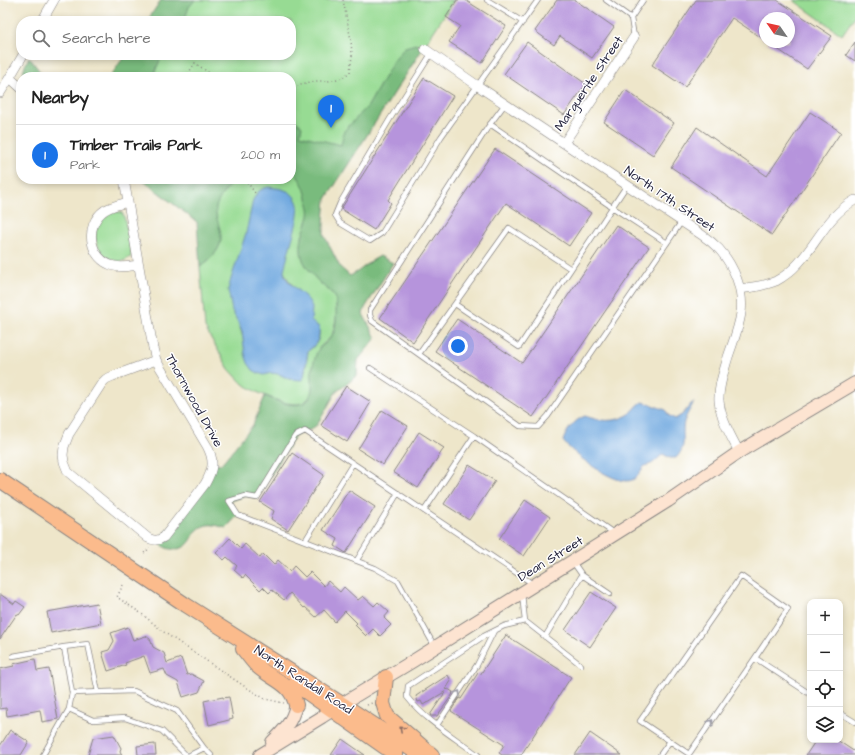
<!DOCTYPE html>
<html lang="en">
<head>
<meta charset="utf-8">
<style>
  :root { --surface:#fff; --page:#f2f2f2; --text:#222; --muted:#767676; --line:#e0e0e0; --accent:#1a73e8 }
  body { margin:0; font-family:"Architects Daughter",sans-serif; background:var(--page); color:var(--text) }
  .controls { position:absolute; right:12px; bottom:12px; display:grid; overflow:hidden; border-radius:8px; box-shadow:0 2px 6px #0003 }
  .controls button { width:36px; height:36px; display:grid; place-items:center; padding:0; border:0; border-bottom:1px solid var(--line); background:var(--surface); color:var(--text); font:20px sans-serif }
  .compass { position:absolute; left:759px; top:12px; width:36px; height:36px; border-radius:50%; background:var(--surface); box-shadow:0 2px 6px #0003; rotate:304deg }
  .you { position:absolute; left:458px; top:346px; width:14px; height:14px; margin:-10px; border:3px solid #fff; border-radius:50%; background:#1a73e8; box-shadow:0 0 0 6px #1a73e833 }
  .badge { display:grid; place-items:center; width:26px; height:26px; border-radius:50%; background:var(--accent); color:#fff; font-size:13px; font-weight:700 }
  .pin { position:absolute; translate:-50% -33px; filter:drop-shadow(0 1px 2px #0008) }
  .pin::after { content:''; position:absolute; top:21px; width:14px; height:12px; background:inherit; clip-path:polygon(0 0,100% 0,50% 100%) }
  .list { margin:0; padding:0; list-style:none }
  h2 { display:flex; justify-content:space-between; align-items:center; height:52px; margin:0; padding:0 16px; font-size:17px }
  h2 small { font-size:13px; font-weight:400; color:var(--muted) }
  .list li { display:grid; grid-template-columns:26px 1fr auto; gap:12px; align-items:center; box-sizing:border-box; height:60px; padding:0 16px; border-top:1px solid var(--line) }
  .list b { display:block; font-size:15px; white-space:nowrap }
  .list p { margin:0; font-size:13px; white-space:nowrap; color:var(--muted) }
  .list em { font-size:13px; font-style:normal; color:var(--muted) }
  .icon { flex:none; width:22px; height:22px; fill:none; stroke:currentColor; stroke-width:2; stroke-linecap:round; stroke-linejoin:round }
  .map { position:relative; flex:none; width:855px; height:755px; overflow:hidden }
  .search { position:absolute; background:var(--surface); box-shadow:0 2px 6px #0003; left:16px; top:16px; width:280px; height:44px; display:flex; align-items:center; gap:10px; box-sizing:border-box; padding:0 14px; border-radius:16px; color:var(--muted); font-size:15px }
  .panel { position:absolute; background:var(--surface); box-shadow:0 2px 6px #0003; left:16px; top:72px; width:280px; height:112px; border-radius:16px }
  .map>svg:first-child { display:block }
  .green { fill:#97db93; stroke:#5c7e67; fill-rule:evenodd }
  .forest { fill:#79bb7d; stroke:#4e6e5c }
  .water { fill:#6fa8df; stroke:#48658d }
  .building { fill:#b694dc }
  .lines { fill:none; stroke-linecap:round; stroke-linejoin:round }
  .lane-casing { stroke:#888482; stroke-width:6 }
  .street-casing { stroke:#888482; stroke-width:10 }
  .secondary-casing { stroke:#888482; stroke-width:14 }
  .primary-casing { stroke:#888482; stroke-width:16 }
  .path { stroke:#888482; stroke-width:1.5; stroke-dasharray:1 3; stroke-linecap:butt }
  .lane { stroke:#fff; stroke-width:4.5 }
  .street { stroke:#fff; stroke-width:9 }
  .secondary { stroke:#fde4d1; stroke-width:12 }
  .primary { stroke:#fbbb8c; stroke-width:14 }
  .oneway { stroke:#9c9ca7 }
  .oneway2 { stroke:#8e6e64 }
  .labels { text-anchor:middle; stroke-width:3; stroke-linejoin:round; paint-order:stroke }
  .street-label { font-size:13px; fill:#22223b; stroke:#fff }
</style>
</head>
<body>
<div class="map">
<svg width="855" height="755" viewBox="0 0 855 755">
  <rect width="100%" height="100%" fill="#fff"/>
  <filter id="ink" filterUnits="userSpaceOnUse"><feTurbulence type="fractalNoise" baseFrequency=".025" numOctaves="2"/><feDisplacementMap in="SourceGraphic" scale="8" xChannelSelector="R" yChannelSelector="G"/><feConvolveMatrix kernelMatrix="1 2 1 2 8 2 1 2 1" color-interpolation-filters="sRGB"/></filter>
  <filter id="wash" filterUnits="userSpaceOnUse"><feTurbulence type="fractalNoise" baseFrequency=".012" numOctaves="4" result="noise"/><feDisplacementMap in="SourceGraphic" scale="16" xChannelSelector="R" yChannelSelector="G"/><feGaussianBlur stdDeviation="0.9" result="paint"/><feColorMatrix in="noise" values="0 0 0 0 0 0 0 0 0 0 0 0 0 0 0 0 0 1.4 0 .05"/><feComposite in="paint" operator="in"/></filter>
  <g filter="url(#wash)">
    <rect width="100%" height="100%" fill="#eee6ca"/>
    <path class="green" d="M181 0H454L302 236 306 265 317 280 335 296 337 301 336 307 337 315 332 336 319 348 312 373V378L313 384 312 391 309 398 303 403 296 404 286 403 279 401 259 393 243 384 229 369 205 328 200 267C209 260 218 253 221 240L141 179H291V77H130L144 55H291V21H167ZM284 272 288 279 295 288 304 296 311 316V321L319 327C320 339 318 344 308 351L304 377 289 379 279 374 253 370C244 356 246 346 241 331 239 324 236 317 232 311Z
      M793 0H855V16L842 35Z
      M116 211 122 213 124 216 131 251V257C128 258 125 261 122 261 118 262 114 260 110 259 96 252 91 233 100 221 103 217 106 214 110 212 112 212 114 211 116 211Z"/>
    <path class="forest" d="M161 0H195L189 7 184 21H147Z
      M416 44 423 48 326 199 324 221V235L340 267 350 276C361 271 369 261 380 256L393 263 365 308 363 314 376 338 358 360 357 375 347 384 336 392 317 425 310 430 305 431 295 436 257 498 246 496 230 501 238 515 226 528C218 526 211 523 204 526 193 530 194 539 187 545 181 550 169 551 163 546 161 545 160 542 159 541L205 484 212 463 221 464 253 425 265 396C275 400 292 408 303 403 313 399 312 388 312 379 311 372 313 365 315 358 318 345 325 346 331 337 337 329 336 317 336 308 336 305 337 302 336 299 334 292 322 286 317 280 312 274 304 265 302 257 298 243 305 229 309 216 310 212 309 207 308 204 306 190 302 179 291 170V118L302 126 300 135 341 145 344 131 368 106 393 62 405 47Z
      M125 55H163C158 62 157 70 152 77H110Z
      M29 57 44 77H26L23 74 24 68Z
      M141 179H235C229 185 217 200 216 208 215 214 218 221 219 226 226 246 214 256 200 267L197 222Z"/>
    <path class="water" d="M268 187C275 188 281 188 287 191 292 193 297 199 298 205 301 216 289 247 287 259 286 263 284 268 284 272 286 287 310 294 312 308 312 312 311 317 311 321L319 327C320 339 317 344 308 351L304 377 302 380 289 379 279 374 271 373 264 375 258 373 253 370 248 363 245 354 242 332 237 320 232 311 230 300 228 290 231 279 246 233 253 200 258 192 262 189Z
      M642 402 646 403 666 410 668 415 675 419 683 414 691 404 694 402C691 408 686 415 684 422 681 437 688 445 676 458H670L663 454C659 457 655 462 651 464 649 465 647 465 645 466 640 470 639 477 632 480 616 487 573 454 563 441 566 431 574 420 585 416 599 421 614 423 628 415 634 411 636 406 642 402Z"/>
    <g id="blocks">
      <path class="building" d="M457 0H465L506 26 482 63 449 42 460 26 446 17Z
        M557 0H575L614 27 592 58 560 36 554 45 535 31Z
        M696 0H777L832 36 807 69 767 42H789V18H765V40L732 18 685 87 652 65Z
        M527 42 586 84 564 115 504 74Z
        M855 42V61L846 55Z
        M424 78 453 96 388 200 391 203 374 230 341 209Z
        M625 90 674 123 653 155 604 122Z
        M810 112 841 132 772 235 671 167 697 127 767 176Z
        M495 149 591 213 569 246 506 203 413 342 380 318Z
        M616 225 649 247 533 417 435 351 457 319 522 363Z
        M346 386 371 402 347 442 321 425Z
        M382 410 408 426 383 465 358 449Z
        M419 432 444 448 418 488 393 472Z
        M292 453 324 475 288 530 271 519 274 511 260 502Z
        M469 465 495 481 469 520 444 504Z
        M349 490 375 507 346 553 335 546 338 539 323 530Z
        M525 500 550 517 524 556 499 539Z
        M230 538 241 549 245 544 260 558 263 554 274 565 278 560 290 571 294 566 305 577 310 572 324 586 328 581 340 592 344 587 358 600 363 596 374 606 378 602 389 612 384 618 391 625 380 636 373 629 366 636 355 625 357 623 345 611 335 622 324 610 316 617 305 607 304 608 290 593 284 600 272 590 269 593 263 587 260 590 245 575 243 578 234 570 237 566 227 557 224 560 216 553Z
        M591 592 616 608 590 647 565 630Z
        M0 594 14 604 16 601 25 607 19 615 17 614 0 639Z
        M97 603 101 623 51 633 47 612Z
        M128 627 133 640 146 636 150 639 153 647 164 653 167 663 181 658 187 675 191 674 204 681 199 692 183 697 178 682 167 676 164 669 150 673 144 656 125 663 126 665 108 671 102 652 109 650 114 641 111 633Z
        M506 635 571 677 521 755H502L499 753 504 745 451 711 459 698 461 699 478 673 480 675Z
        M35 659 37 671 49 669 58 719 42 722 40 710 7 716 6 708 0 709V669L14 666 13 664Z
        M448 675 451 681 446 689 447 690 448 689 453 692 452 693 453 694 437 716H431L430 715 446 691 423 705 421 701 418 702 416 696Z
        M223 697V698L229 697 233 719 209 725 204 701Z
        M10 730 29 742 21 755H0V746Z
        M590 733 622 755H575Z
        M114 735 121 748 120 751 122 755H88L93 738Z
        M342 739 365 755H331Z
        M816 740H837L855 752V755H806Z
        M155 744 156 755H138L137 746Z"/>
    </g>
  </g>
  <g filter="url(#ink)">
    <use href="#blocks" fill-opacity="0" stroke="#888482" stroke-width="1"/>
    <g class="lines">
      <g class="lane-casing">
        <path id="lane" d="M487 0 523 22
          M606 0 631 18 634 37
          M631 18 643 0
          M431 54 390 119 340 203 335 215 340 223 370 241 382 233 441 137 538 0
          M505 104 488 127 370 310V315L372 321 520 426 538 427 548 416 682 221
          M490 124 612 207 667 243
          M455 304 519 347 571 269
          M419 354 509 228 571 269 627 185
          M370 368 474 436
          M424 511 474 436 615 534
          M305 541 353 463
          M357 560 398 493
          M582 575 610 594
          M522 594 525 621 581 665
          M545 637 582 575 573 562
          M64 647 88 644 98 692
          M435 647 398 581 375 568 238 515 229 501 246 496 257 498 295 436 305 431 533 584
          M13 656 64 647 72 693 134 691 177 711 204 748
          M755 658 689 754 640 721 741 576 788 609 755 658 810 694
          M69 709 72 693
          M840 713 855 722
          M437 725 477 665 494 631
          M43 755 69 709 93 720 125 718 162 731 186 755
          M190 755 204 748 211 755
          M478 755C454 737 426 721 407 697L408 686 484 636 504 626 525 621
          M660 755 670 741"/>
      </g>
      <g class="street-casing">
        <path id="street" d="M42 21 54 0
          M425 49 478 86 702 235C708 239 714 244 719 249 734 266 744 290 741 313 739 328 733 342 728 357 724 371 718 387 719 401 721 420 731 436 739 452
          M10 78 21 88
          M0 93 7 82 23 55
          M564 143 634 37
          M124 179 153 348 156 360 161 369 207 446C215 461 213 470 205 484L164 537C158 541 154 541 148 538L68 472 64 462 63 455 64 447 69 434 102 383 106 379 113 376 156 360
          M128 202C120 204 112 206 105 210 83 225 89 260 114 266 123 268 130 266 139 265
          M740 289C752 287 765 286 776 281 812 262 819 220 855 200"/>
      </g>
      <g class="secondary-casing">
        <path id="secondary" d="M272 742C284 730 292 722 296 705
          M260 755 322 717 342 704 413 661 668 501 739 452 855 383"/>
      </g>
      <g class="primary-casing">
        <path id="primary" d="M0 480 186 605 342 704 420 755
          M243 649C248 655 252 661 257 666 272 680 291 682 296 705
          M386 677 383 703 387 716 432 755
          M295 684 396 755"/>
      </g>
      <path class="path" d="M186 77 195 63 215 77
        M291 91 300 84 316 81H328L342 78 350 72 352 56 351 40 343 0
        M245 179 255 193
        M144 553 147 551 149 547
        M123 585 117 597 142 614 165 633 244 686 265 699 284 703
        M367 705 372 703"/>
      <use href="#lane" class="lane"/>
      <use href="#street" class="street"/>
      <use href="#secondary" class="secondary"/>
      <use href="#primary" class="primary"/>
    </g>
    <defs><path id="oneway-chevron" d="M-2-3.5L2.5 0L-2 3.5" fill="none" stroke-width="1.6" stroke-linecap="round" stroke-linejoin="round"/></defs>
    <g class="oneway">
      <use href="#oneway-chevron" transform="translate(458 693) rotate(-57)"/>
      <use href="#oneway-chevron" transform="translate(711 722) rotate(-56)"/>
    </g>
    <use class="oneway2" href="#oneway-chevron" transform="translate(402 729) rotate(-138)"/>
  </g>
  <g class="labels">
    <g class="street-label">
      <text transform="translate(588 83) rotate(-56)" y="5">Marguerite Street</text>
      <text transform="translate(670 198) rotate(34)" y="5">North 17th Street</text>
      <text transform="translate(195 400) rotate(61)" y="5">Thornwood Drive</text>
      <text transform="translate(550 558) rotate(-32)" y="5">Dean Street</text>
      <text transform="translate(304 679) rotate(33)" y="5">North Randall Road</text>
    </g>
  </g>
</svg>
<div class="controls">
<button>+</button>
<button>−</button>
<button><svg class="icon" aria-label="locate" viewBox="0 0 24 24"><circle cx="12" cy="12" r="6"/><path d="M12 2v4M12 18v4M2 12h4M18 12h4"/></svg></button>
<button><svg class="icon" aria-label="layers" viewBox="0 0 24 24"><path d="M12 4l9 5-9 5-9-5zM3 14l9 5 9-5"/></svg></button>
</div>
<svg class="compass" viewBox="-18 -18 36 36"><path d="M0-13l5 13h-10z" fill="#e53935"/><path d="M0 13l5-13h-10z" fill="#767676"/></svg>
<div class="you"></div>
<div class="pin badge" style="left:331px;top:128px">1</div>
<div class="search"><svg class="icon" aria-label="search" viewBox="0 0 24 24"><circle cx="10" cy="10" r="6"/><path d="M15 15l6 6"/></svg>Search here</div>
<section class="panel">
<h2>Nearby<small></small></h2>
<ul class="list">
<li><span class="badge">1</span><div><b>Timber Trails Park</b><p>Park</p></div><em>200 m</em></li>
</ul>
</section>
</div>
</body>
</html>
